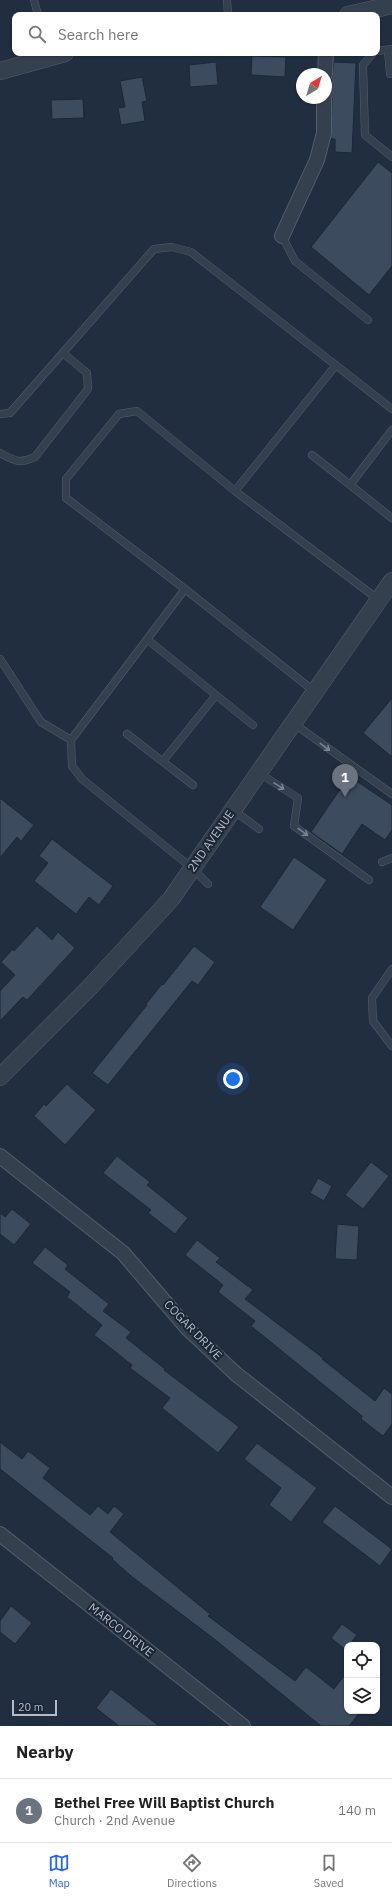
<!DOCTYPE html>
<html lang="en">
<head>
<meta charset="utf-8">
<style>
  :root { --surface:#fff; --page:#f6f6f6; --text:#222; --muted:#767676; --line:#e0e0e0; --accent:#2563eb }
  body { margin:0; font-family:"IBM Plex Sans",sans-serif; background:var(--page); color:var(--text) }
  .controls { position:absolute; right:12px; bottom:12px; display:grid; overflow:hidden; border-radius:8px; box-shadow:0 1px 3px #0004 }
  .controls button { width:36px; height:36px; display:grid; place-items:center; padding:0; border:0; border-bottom:1px solid var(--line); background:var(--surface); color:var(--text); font:20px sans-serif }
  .compass { position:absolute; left:296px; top:68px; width:36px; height:36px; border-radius:50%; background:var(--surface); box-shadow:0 1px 3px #0004; rotate:38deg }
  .scale { position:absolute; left:12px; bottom:10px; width:45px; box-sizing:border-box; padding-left:4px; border:2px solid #b1bbca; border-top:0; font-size:11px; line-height:14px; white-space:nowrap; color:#b1bbca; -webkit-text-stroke:3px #1b2534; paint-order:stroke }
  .you { position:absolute; left:233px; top:1079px; width:14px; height:14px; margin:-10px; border:3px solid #fff; border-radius:50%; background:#1a73e8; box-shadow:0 0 0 6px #1a73e833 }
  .badge { display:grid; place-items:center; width:26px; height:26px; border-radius:50%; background:var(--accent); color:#fff; font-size:13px; font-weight:700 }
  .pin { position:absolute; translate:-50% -33px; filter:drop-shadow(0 1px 2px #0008) }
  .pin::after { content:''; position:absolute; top:21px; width:14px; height:12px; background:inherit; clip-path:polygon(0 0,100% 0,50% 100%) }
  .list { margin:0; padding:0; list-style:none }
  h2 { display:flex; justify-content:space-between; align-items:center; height:52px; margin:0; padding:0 16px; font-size:17px }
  h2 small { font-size:13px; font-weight:400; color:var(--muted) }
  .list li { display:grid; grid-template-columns:26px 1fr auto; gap:12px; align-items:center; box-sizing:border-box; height:64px; padding:0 16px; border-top:1px solid var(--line) }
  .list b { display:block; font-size:15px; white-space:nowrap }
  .list p { margin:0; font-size:13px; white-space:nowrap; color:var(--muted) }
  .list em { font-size:13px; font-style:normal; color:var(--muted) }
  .icon { flex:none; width:22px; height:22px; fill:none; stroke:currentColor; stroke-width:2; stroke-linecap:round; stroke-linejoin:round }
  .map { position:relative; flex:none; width:392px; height:1726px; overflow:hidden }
  .search { position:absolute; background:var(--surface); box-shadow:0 1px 3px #0004; left:12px; right:12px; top:12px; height:44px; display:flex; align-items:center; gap:10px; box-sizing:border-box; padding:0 14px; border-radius:8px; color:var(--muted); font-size:15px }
  .sheet { height:116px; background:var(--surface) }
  nav { display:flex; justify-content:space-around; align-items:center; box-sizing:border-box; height:56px; border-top:1px solid var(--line); background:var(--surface); font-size:11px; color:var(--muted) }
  nav a { display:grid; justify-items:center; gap:2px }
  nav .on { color:var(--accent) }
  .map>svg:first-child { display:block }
  .building { fill:#3d4b5f; stroke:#1d2736 }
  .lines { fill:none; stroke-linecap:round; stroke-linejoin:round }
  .service-casing { stroke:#545e6d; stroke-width:8 }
  .minor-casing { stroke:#545e6d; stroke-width:16 }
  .tertiary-casing { stroke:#545e6d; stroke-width:18 }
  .service { stroke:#35404f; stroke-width:7 }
  .minor { stroke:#35404f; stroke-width:14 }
  .tertiary { stroke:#35404f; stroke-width:17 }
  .oneway { stroke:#798493 }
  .labels { text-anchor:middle; stroke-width:4; stroke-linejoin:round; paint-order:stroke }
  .street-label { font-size:12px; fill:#b1bbca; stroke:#1b2534 }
</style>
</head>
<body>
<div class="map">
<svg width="392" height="1726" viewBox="0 0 392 1726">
  <rect width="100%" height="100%" fill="#212e3f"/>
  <path class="building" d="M252 56 286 57 285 77 251 75Z
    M216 62 218 85 190 87 189 65Z
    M334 62 356 63 352 153 335 152V139H331L332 98 330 92Z
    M142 77 147 101 142 102 145 121 121 125 118 108 125 107 120 81Z
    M83 99 84 118 52 119 51 100Z
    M378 162 392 173V266L369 295 311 247Z
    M392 698V757L363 733Z
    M349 776 392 805V830L385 840 362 824 342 854 311 832Z
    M0 798 34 825 21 841 17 837 0 858Z
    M52 839 113 886 99 905 89 897 76 914 34 881 48 863 39 856Z
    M294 857 327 880 293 930 260 907Z
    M37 926 52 940 58 932 75 948 27 1000 23 997 0 1021V991L15 975 1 962 13 949 14 951Z
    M194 946 215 962 198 985 192 981 108 1085 92 1073 147 1005 146 1004 162 984 163 985Z
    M67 1084 96 1110 65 1145 34 1116 44 1104 46 1106Z
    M117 1156 150 1182 147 1185 188 1218 175 1234 148 1213 151 1210 103 1173Z
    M371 1162 389 1176 363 1209 345 1195Z
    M318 1178 332 1186 324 1201 310 1193Z
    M12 1209 31 1224 14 1245 0 1234V1213L5 1217Z
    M337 1224 359 1226 357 1260 335 1259Z
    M197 1240 220 1258 216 1262 253 1290 245 1299 323 1358 322 1359 375 1401 384 1388 392 1394V1424L383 1436 361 1419 362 1416 251 1326 255 1321 218 1292 223 1285 185 1255Z
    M45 1247 68 1265 65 1269 109 1304 103 1311 131 1332 126 1338 165 1369 164 1370 239 1427 218 1453 162 1408 170 1398 130 1368 132 1365 94 1335 102 1325 67 1297 70 1292 32 1263Z
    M0 1442 22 1459 28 1451 50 1468 43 1478 90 1515 98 1506 108 1514 114 1506 124 1514 110 1532 210 1614 208 1616 295 1681 306 1667 334 1689 347 1672V1711H361L349 1726H321L213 1638 131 1576 112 1559 113 1558 0 1469Z
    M257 1443 317 1488 291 1522 269 1505 281 1488 244 1459Z
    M335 1506 392 1549 380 1566 322 1522Z
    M11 1606 32 1623 15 1644 0 1632V1621Z
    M342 1624 357 1635 349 1645H347L346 1650 331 1638Z
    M111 1689 159 1726H119L96 1708Z"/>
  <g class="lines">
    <g class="service-casing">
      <path id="service" d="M34 0 38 15
        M227 0 228 15
        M388 50 390 74
        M377 51 392 49
        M373 53 363 65 365 135 392 157
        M282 236 295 261 368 320
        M336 365 235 491 379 600
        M0 414 10 413 154 249 172 247 191 252 392 409
        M0 453C15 461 19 464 35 457L88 389 87 373 63 353
        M312 455 392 518
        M350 485 392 430
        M185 589 66 498V479L119 414 137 411 235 491
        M148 640 253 725
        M0 659 41 722 71 740
        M293 723 392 794
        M127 734 193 785
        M163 761 216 695
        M259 773 298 798 294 826 369 880
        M233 810 259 829
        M382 862 392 858
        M208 884 192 868 82 779 72 766 71 740 185 589 315 692
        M392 969 372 998 373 1021 392 1046"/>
    </g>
    <g class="minor-casing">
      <path id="minor" d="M325 74 326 53
        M282 236 317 160 324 133V98
        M0 1156 123 1253 188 1329 236 1374 392 1497
        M0 1534 243 1726"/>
    </g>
    <g class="tertiary-casing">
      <path id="tertiary" d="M348 15 392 5
        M0 71 65 53
        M0 1077 89 988 171 899 392 581"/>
    </g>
    <use href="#service" class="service"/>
    <use href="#minor" class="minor"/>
    <use href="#tertiary" class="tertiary"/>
  </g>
  <defs><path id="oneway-shaft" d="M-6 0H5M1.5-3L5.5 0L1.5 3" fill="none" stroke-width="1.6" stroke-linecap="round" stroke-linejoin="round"/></defs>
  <g class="oneway">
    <use href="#oneway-shaft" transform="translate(325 747) rotate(37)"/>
    <use href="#oneway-shaft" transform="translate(279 786) rotate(32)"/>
    <use href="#oneway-shaft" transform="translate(303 832) rotate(36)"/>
  </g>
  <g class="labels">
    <g class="street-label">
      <text transform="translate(211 841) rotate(-55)" y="4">2ND AVENUE</text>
      <text transform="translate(193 1330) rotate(46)" y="4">COGAR DRIVE</text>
      <text transform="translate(121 1630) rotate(38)" y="4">MARCO DRIVE</text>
    </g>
  </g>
</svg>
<div class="controls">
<button><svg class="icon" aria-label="locate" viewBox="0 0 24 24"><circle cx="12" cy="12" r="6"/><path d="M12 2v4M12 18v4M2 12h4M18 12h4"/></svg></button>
<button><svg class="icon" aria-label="layers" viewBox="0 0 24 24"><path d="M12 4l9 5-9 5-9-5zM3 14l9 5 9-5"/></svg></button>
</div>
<svg class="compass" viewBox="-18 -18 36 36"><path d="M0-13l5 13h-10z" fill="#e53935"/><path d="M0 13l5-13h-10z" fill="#767676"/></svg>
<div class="scale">20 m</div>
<div class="you"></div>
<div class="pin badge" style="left:345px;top:797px;background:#6b7280">1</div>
<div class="search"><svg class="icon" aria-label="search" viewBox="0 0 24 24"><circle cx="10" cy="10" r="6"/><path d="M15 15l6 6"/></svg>Search here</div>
</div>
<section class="sheet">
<h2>Nearby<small></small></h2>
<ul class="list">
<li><span class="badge" style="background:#6b7280">1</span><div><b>Bethel Free Will Baptist Church</b><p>Church · 2nd Avenue</p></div><em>140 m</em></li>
</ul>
</section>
<nav>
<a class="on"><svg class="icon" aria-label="map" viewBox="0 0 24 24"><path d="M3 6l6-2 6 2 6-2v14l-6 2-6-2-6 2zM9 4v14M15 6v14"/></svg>Map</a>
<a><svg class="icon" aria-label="directions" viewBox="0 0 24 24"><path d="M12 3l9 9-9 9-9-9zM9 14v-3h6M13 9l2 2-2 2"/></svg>Directions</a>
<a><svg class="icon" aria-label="saved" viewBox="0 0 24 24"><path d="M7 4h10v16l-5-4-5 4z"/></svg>Saved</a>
</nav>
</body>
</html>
